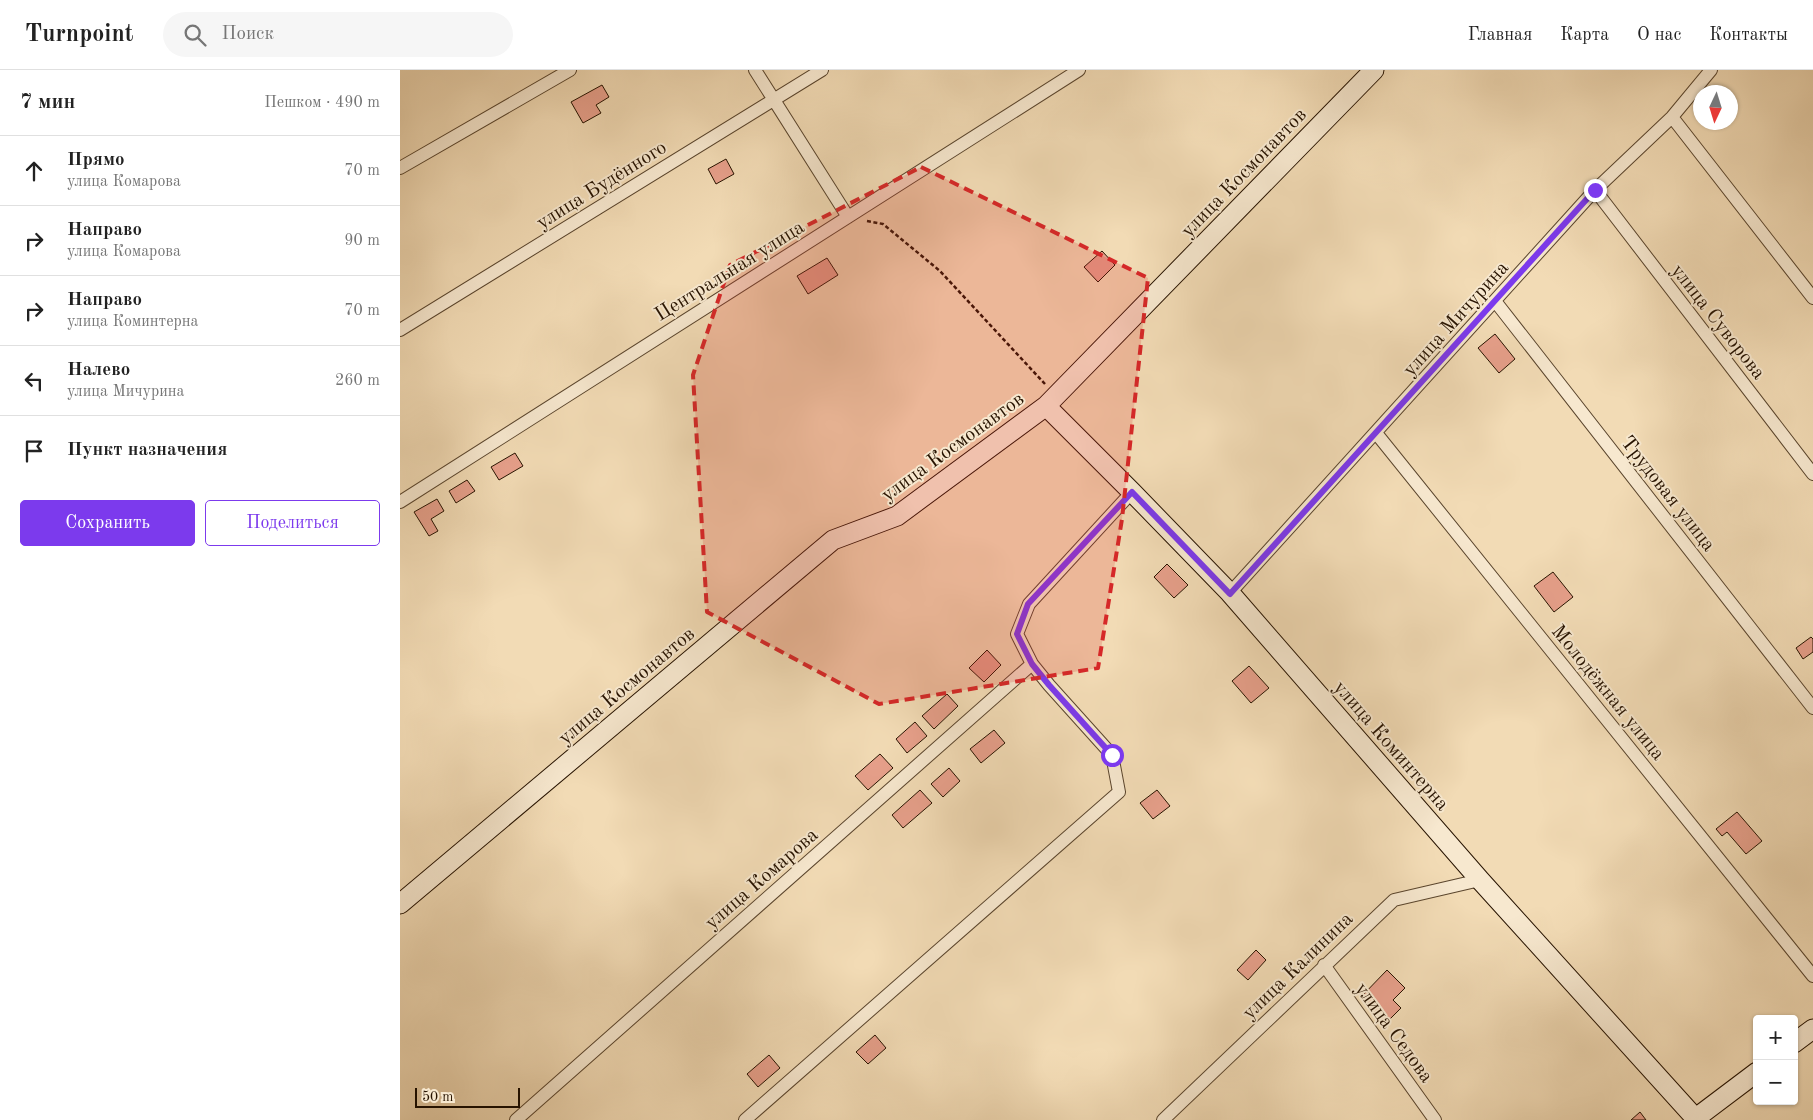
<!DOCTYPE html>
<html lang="ru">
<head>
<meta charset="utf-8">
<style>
  :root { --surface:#fff; --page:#f6f6f6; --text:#222; --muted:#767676; --line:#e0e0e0; --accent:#7c3aed }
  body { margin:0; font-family:"Old Standard TT",serif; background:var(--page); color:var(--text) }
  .controls { position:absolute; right:15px; bottom:15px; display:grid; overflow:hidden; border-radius:5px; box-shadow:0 1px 4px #0004 }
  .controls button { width:45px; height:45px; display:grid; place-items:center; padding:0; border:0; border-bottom:1px solid var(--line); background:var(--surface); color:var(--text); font:25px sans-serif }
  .compass { position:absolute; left:1293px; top:15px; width:45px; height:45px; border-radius:50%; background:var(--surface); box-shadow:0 1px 4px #0004; rotate:184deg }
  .scale { position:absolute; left:15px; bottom:12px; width:105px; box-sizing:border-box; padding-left:5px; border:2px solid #271300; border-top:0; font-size:14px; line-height:18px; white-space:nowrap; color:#271300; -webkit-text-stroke:4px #f7e8cf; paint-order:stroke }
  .stop { position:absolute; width:15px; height:15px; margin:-11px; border:4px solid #7c3aed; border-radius:50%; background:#fff }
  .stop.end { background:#7c3aed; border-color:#fff; box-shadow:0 1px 5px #0008 }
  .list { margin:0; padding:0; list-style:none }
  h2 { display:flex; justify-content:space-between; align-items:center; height:65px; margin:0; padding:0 20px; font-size:21px }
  h2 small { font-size:16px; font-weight:400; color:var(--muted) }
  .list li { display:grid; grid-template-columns:32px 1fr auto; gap:15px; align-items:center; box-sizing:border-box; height:70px; padding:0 20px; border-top:1px solid var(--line) }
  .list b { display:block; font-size:19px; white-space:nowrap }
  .list p { margin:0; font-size:16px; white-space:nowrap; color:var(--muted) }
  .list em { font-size:16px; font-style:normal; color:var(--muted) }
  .actions { display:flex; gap:10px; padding:15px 20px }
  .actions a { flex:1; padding:11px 0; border:1px solid var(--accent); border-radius:5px; text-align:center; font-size:18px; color:var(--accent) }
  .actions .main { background:var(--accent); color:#fff }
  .icon { flex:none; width:28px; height:28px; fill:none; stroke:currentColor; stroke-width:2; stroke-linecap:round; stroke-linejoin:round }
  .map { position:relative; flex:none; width:1413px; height:1050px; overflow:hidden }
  header { display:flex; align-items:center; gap:30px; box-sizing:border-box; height:70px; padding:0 25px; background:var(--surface); border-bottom:1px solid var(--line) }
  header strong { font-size:24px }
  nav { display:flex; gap:28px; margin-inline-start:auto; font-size:18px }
  .search { width:350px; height:45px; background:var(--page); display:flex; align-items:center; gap:12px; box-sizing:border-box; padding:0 18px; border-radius:28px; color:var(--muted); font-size:19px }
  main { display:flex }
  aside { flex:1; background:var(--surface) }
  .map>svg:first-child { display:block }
  .building { fill:#e7a08b; stroke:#271300 }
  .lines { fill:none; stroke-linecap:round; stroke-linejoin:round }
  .street-casing { stroke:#5a452d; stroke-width:14 }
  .secondary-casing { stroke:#271300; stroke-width:21 }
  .path { stroke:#271300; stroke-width:2.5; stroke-dasharray:4 2.5; stroke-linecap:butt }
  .street { stroke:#f7e8cf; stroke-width:12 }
  .secondary { stroke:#f7e8cf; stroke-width:19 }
  .route { stroke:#7c3aed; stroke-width:6 }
  .marked { fill:#d62828; fill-opacity:0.2; stroke:#d62828; stroke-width:4; stroke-dasharray:10 6; stroke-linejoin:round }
  .labels { text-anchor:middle; stroke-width:4; stroke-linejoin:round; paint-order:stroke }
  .street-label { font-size:20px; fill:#271300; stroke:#f7e8cf }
</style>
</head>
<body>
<header>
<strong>Turnpoint</strong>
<div class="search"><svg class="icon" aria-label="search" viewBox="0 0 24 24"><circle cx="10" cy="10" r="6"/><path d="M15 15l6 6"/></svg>Поиск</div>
<nav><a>Главная</a><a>Карта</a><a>О нас</a><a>Контакты</a></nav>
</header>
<main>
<aside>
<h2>7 мин<small>Пешком · 490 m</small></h2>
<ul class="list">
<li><svg class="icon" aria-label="ahead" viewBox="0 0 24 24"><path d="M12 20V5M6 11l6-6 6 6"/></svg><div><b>Прямо</b><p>улица Комарова</p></div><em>70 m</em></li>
<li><svg class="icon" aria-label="right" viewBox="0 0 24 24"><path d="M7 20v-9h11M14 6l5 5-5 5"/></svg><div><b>Направо</b><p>улица Комарова</p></div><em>90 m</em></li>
<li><svg class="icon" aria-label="right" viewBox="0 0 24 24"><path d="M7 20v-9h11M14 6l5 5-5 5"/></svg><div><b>Направо</b><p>улица Коминтерна</p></div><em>70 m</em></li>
<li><svg class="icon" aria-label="left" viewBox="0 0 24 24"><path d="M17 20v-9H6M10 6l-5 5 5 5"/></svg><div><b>Налево</b><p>улица Мичурина</p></div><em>260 m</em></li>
<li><svg class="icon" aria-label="arrive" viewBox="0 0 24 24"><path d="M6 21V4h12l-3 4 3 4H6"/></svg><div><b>Пункт назначения</b></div></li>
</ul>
<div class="actions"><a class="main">Сохранить</a><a>Поделиться</a></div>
</aside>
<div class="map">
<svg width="1413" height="1050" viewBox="0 0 1413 1050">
  <rect width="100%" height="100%" fill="#f2dbb5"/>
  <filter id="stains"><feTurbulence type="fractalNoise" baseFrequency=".004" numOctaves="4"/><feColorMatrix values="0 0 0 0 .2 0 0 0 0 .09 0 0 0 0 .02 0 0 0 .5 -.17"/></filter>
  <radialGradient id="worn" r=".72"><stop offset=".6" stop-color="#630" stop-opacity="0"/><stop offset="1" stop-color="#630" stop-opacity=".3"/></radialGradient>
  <path class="building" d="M202 15 209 27 196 35 201 43 183 53 171 32Z
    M326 89 334 104 316 114 308 99Z
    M702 181 715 195 698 212 684 197Z
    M427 188 438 205 408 224 397 206Z
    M1095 264 1115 289 1099 303 1078 278Z
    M115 383 123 396 99 410 91 397Z
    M67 410 75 421 56 433 49 421Z
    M37 429 44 441 31 449 38 461 29 466 14 442Z
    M767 494 788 515 774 528 754 507Z
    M1153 502 1173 527 1154 542 1134 516Z
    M1411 567 1413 569V582L1403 589 1396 578Z
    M587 580 601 595 584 612 569 598Z
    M849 596 869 618 851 633 832 611Z
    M547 624 558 636 534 659 522 646Z
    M515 652 527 666 507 683 496 669Z
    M594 660 605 673 581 693 570 679Z
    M480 684 493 698 468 720 455 706Z
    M549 698 560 711 543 727 531 714Z
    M520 720 532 733 503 758 492 745Z
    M757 720 770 736 753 749 740 733Z
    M1337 742 1362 771 1346 784 1327 762 1322 766 1316 759Z
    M856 880 866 890 848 910 837 900Z
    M987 900 1005 918 993 930 1001 938 986 953 960 928Z
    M475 965 486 978 468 994 456 982Z
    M369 985 380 998 358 1017 347 1004Z
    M1240 1042 1246 1050H1231Z"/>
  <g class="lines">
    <g class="street-casing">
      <path id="street" d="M355 0 448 147
        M1272 47 1413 228
        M0 98 170 0
        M1195 120 1413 404
        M1095 231 1413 638
        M0 260 422 0
        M976 363 1413 906
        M0 432 679 0
        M830 523 1195 120 1272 47 1311 0
        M924 895 1035 1050
        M116 1050 632 594
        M345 1050 719 722 712 685 649 615 632 594 617 564 629 534 732 422
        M763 1050 994 830 1080 810"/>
    </g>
    <g class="secondary-casing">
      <path id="secondary" d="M646 336 732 422 830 523 1080 810 1297 1050
        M0 834 433 470 497 446 646 336 974 0
        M1394 973 1413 959
        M1296 1048 1357 1002"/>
    </g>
    <path class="path" d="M467 151 483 154 540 201 645 314"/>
    <use href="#street" class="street"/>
    <use href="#secondary" class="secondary"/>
  </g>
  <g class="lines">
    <path class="route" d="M712 685 649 615 632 594 617 564 628 534 732 422 830 524 1195 120"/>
  </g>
  <path class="marked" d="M521 97 748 208 722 449 698 598 479 634 307 542 293 305 330 195Z"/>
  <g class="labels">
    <g class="street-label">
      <text transform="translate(843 102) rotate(-46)" y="7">улица Космонавтов</text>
      <text transform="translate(201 114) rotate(-32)" y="7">улица Будённого</text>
      <text transform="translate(329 200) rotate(-32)" y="7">Центральная улица</text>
      <text transform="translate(1055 248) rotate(-48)" y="7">улица Мичурина</text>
      <text transform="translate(1319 251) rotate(52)" y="7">улица Суворова</text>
      <text transform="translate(552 376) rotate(-36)" y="7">улица Космонавтов</text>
      <text transform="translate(1269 423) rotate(52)" y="7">Трудовая улица</text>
      <text transform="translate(226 615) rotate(-40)" y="7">улица Космонавтов</text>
      <text transform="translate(1209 622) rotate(51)" y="7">Молодёжная улица</text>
      <text transform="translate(992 675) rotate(49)" y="7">улица Коминтерна</text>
      <text transform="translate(361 808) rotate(-41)" y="7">улица Комарова</text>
      <text transform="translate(897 895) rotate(-44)" y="7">улица Калинина</text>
      <text transform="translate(995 962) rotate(54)" y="7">улица Седова</text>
    </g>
  </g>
  <rect width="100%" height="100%" filter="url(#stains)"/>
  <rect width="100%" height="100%" fill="url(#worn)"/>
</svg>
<div class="controls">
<button>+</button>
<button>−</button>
</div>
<svg class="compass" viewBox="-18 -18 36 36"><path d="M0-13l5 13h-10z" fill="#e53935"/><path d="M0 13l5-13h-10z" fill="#767676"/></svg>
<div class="scale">50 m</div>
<div class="stop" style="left:712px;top:685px"></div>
<div class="stop end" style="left:1195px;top:120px"></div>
</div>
</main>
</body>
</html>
